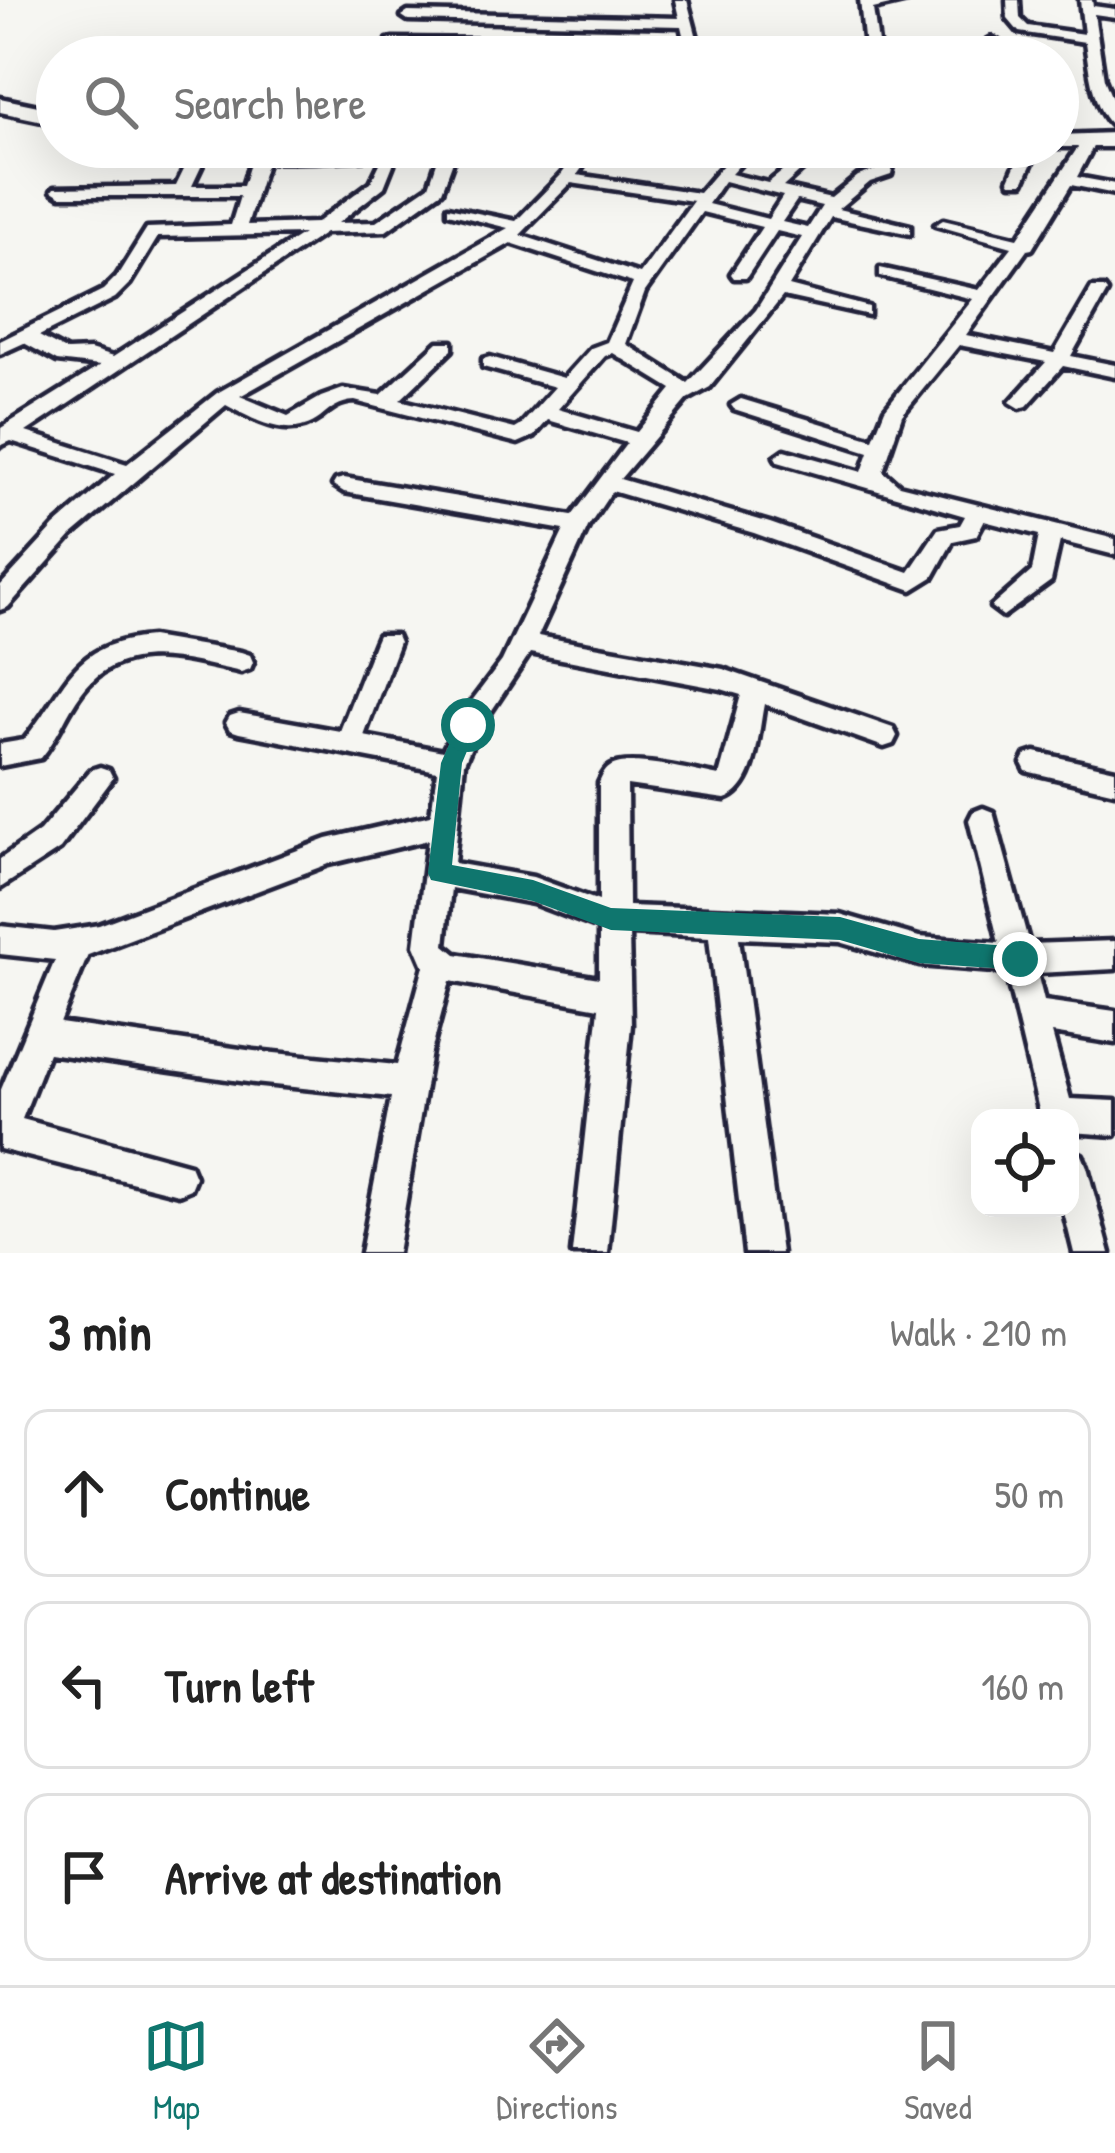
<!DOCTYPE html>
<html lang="en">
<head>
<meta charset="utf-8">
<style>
  :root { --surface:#fff; --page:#f6f6f6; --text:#222; --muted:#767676; --line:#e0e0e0; --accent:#0f766e }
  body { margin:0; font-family:"Patrick Hand",sans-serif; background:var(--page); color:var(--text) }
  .controls { position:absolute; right:36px; bottom:36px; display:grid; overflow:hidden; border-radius:24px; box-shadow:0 12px 48px #0002 }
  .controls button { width:108px; height:108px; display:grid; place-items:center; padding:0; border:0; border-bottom:3px solid var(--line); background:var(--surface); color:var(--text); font:60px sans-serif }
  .stop { position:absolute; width:36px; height:36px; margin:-27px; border:9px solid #0f766e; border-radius:50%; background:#fff }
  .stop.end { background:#0f766e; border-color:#fff; box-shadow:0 3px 12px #0008 }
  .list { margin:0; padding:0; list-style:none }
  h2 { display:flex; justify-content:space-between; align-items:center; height:156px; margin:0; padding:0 48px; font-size:51px }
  h2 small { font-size:39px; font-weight:400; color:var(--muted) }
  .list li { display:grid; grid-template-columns:78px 1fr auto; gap:36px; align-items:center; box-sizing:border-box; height:168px; margin:0 24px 24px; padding:0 24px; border:3px solid var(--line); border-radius:24px }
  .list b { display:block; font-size:45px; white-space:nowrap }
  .list em { font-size:39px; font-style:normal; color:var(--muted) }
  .icon { flex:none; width:66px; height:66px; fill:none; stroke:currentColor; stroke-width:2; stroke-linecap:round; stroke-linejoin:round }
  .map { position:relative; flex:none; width:1115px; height:1253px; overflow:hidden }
  .search { position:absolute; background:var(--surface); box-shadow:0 12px 48px #0002; left:36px; right:36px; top:36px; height:132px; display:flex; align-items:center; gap:30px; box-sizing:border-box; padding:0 42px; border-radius:66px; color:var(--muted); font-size:45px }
  .sheet { height:732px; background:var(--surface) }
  nav { display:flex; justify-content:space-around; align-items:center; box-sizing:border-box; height:168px; border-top:3px solid var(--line); background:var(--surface); font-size:33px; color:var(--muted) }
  nav a { display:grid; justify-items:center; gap:6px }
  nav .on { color:var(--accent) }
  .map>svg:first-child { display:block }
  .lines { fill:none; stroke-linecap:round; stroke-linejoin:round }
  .minor-casing { stroke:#22223b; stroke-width:9 }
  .trunk-casing { stroke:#22223b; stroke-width:9 }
  .minor { fill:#f6f6f2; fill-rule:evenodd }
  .trunk { fill:#f6f6f2; fill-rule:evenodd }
  .route { fill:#0f766e }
</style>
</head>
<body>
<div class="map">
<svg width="1115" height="1253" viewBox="0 0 1115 1253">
  <rect width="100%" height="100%" fill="#f6f6f2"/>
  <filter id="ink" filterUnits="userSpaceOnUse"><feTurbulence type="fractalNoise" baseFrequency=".00833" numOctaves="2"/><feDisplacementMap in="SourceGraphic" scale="24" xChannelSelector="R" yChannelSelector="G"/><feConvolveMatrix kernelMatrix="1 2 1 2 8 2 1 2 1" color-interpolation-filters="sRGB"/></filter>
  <g filter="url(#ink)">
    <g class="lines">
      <g class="minor-casing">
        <path id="minor" d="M675 0H687L702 57H688L681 26 408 20 402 16 408 12 679 18Z
          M860 0H911L873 9 880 57H866Z
          M1007 0H1019L1020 18 1028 26 1084 34 1080 0H1092L1093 6 1115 9V17L1094 14 1104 79 1115 106V128C1093 112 1089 69 1085 42L1019 32 1008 19Z
          M992 38 999 42V57H985V42Z
          M393 39 507 40 514 44 507 48 388 46V40Z
          M1084 138 1096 141 1077 177 1115 184V194L1071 185 1032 249 1027 250 966 335 1054 353 1092 288H1104L1107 292 1071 356 1115 365V377L1063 366 1027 406 1020 408 1010 402 1046 362 959 345 902 415 883 471 899 485 1115 539V555L1060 541 1051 581 1003 616 991 607 1032 571 1039 535 984 521 976 536 953 541 933 577 912 590 754 533 612 491 588 527 538 636 723 669 893 728 897 736 893 744 884 747 764 704C758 733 757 788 725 799L627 785 628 906 840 914 919 937 999 943 969 820 973 812 983 808 993 812 1029 944 1115 941V969L1037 973 1044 1001 1115 1011V1043L1052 1033 1070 1099 1115 1101V1135L1070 1132V1118H1041L1006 972 919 965 840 942 739 938 781 1253H745L709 937 629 933 631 1025 608 1253H572L599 1008 450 981 431 1052 397 1253H361L391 1097 254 1083 48 1053 22 1119 190 1165 195 1177 190 1189 178 1194 0 1149V1092L55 960 0 954V926L54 932 99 925 327 839 431 815 437 771 239 733 230 730 226 723 230 716 239 713 340 731 375 642 378 635H396L399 642 364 736 443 751 459 718 502 661 564 530 344 492 333 485 336 480 344 478 572 516 627 443 548 420 534 436 518 443 355 401C339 402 332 408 320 418 289 441 255 420 226 405L71 536 8 607 0 610V586L55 526 115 474 11 441 0 446 1 428 100 366 57 361 24 343 0 354V341L103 290 117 276 147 228 231 225 240 196H60L52 191 54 188 176 186 195 147 210 148 192 186H243L253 154 261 149 269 154 247 225 316 223 371 182 388 147H400L384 187 338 223 376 222 429 186 442 147H458L442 191 386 231 325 233 26 432 127 464 217 393 508 228 448 213V207L516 221 561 175 581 147H597L577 175 699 193 729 158 728 147H744L745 159 731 174 768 183 789 166 795 147H811L804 168 783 187 831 198 858 176 879 169 881 147H897L891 175 870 182 838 209 910 226V234L831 217 789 286 869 307V315L783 296 710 387 688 399 620 479 770 523 909 572 938 529 960 525 965 516 778 462 775 457 785 450 862 472 869 452 734 409 731 405 741 399 873 439 885 409 973 299 880 276V268L979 290 1012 247 935 225 943 220 1018 238ZM724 181 783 196 768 219 708 204ZM571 183 693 201 640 274 520 235ZM797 200 822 206 808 228 782 222ZM702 212 762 227 731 274 734 278H746L777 231 802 237 756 310 688 383 626 344 645 292ZM303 234 113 357 90 350 67 351 39 336 115 298 130 283 158 237ZM511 243 633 283 607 342 591 348 564 378 490 357 483 359V367L555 387 520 426 515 429 400 400 452 350V342H438L381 395 343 389 321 397 288 416 240 396ZM613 353 672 389 637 432 558 409 605 356ZM530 653 721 689 741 695 719 776C696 772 628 754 610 767 604 771 602 777 599 783V901L533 877 454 863 464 763 478 731ZM428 840 415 945 424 966 397 1065 254 1051 60 1023 88 955 328 864ZM451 888 533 903 599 928V978L456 954 445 945Z
          M1023 147H1039L1023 183H1011L1009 180Z
          M151 637 241 652 250 655 253 662 250 669 241 672C184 660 123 638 82 692 66 713 58 738 41 758L0 766V744L24 740C68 687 70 643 151 637Z
          M1035 752 1115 770V792L1026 771 1022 763 1026 755Z
          M100 767 109 770 113 778 60 849 0 888V859L40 831 91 770Z
          M1070 1150 1082 1155 1087 1167 1110 1253H1074L1063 1208H1070Z"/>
      </g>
      <g class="trunk-casing">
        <path id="trunk" d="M0 98 57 110V124L0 112Z
          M1115 133V147H1049H1058V135Z
          M182 147H451L439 154C392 156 211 173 182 147Z"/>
      </g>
      <use href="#minor" class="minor"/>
      <use href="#trunk" class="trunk"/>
    </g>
  </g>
  <path class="route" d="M468 716 478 725 462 763 452 865 533 880 611 908 840 917 919 939 1020 947 1029 951V967L1020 970 919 963 840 940 611 930 533 901 431 880 428 873 441 763 460 719Z"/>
</svg>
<div class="controls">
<button><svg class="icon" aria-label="locate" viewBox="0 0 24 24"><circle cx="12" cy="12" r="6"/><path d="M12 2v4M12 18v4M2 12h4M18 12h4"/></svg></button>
</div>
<div class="stop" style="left:468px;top:725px"></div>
<div class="stop end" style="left:1020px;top:959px"></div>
<div class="search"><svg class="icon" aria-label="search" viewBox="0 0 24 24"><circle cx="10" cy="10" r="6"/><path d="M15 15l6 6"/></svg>Search here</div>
</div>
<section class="sheet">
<h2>3 min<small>Walk · 210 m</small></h2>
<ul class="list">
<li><svg class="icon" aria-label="ahead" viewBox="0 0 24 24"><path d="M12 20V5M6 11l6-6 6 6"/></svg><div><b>Continue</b></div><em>50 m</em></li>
<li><svg class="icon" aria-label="left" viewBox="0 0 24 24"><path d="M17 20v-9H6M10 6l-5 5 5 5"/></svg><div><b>Turn left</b></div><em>160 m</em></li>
<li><svg class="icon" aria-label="arrive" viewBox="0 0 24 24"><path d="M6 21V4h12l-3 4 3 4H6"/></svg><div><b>Arrive at destination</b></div></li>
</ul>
</section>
<nav>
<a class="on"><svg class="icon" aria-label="map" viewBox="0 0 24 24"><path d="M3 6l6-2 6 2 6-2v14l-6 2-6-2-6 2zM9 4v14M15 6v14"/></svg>Map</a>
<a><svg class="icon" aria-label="directions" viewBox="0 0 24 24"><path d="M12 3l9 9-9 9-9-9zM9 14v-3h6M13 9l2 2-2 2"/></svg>Directions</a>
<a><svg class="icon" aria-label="saved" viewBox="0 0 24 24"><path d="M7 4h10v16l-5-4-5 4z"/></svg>Saved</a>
</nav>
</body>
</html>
